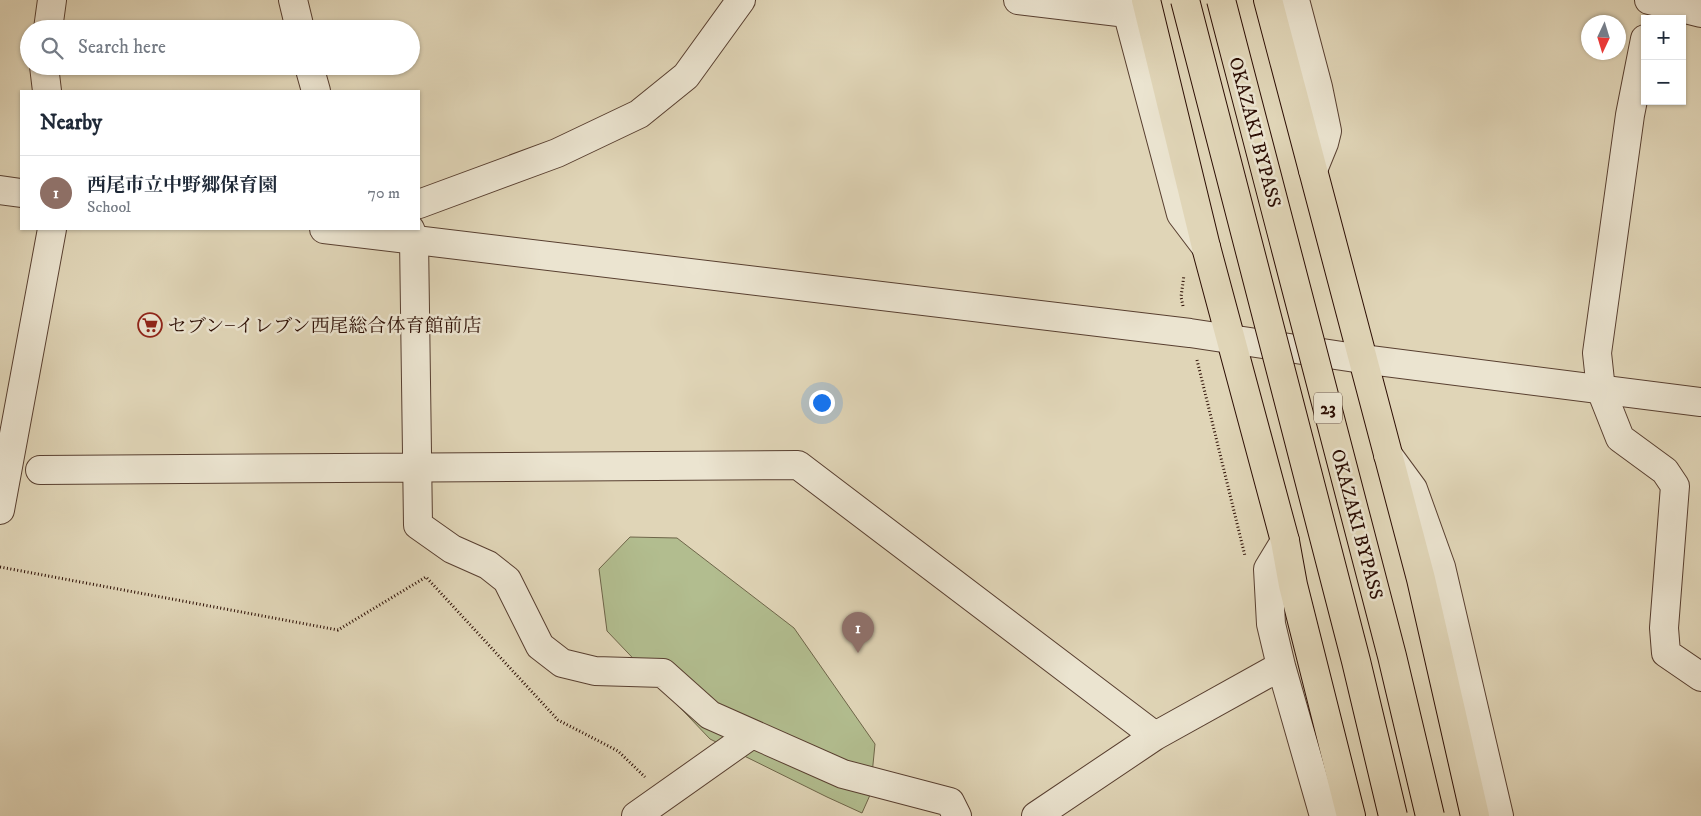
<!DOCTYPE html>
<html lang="en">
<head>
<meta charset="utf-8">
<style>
  :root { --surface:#fff; --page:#f2f2f3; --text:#1f2937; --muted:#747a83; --line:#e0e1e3; --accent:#8f2418 }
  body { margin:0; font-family:"IM FELL DW Pica","Noto Serif JP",serif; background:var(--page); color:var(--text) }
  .controls { position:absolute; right:15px; top:15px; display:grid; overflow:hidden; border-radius:0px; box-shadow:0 1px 4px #0004 }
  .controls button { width:45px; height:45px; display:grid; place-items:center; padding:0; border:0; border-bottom:1px solid var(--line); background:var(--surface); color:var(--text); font:25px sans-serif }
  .compass { position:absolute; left:1581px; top:15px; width:45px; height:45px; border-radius:50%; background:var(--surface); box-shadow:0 1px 4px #0004; rotate:184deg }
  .you { position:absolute; left:821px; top:402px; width:18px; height:18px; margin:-12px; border:4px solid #fff; border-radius:50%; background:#1a73e8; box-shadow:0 0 0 8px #1a73e833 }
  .badge { display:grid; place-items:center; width:32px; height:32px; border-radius:50%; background:var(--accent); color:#fff; font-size:16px; font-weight:700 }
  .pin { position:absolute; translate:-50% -41px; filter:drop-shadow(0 1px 2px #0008) }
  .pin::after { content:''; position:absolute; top:26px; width:18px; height:15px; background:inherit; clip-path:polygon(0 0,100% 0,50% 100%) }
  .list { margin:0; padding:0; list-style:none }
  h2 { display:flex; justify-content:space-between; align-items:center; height:65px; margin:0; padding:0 20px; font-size:21px }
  h2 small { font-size:16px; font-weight:400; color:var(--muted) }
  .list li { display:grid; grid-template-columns:32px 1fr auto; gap:15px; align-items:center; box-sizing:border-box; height:75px; padding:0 20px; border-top:1px solid var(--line) }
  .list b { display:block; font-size:19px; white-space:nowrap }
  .list p { margin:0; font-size:16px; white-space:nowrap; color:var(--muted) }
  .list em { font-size:16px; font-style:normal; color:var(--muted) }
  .icon { flex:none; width:28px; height:28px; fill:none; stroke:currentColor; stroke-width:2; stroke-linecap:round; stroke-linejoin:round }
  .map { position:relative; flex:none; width:1701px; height:816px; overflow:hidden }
  .search { position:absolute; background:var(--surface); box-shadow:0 1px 4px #0004; left:20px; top:20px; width:400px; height:55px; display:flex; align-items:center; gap:12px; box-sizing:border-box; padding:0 18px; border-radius:28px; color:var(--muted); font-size:19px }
  .panel { position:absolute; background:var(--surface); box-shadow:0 1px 4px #0004; left:20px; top:90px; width:400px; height:140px; border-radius:0px }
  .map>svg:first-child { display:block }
  .green { fill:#b2bd8f; stroke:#6e6549 }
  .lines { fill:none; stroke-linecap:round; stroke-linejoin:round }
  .minor-casing { stroke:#583f30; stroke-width:30 }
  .tertiary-casing { stroke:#583f30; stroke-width:30 }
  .trunk-casing { stroke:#2b0d03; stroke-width:30 }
  .path { stroke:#2b0d03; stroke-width:3; stroke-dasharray:1 2.5; stroke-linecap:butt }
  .minor { stroke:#ebe4d0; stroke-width:28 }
  .tertiary { stroke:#ebe4d0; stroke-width:28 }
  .trunk { stroke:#e0d5b7; stroke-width:28 }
  .trunk-bridge-casing { stroke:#2b0d03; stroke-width:30; stroke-linecap:butt }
  .trunk-bridge { stroke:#e0d5b7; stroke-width:28 }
  .labels { text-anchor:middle; stroke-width:5; stroke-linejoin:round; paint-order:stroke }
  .shield { fill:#ebe4d0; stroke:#654e40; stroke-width:1 }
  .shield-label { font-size:18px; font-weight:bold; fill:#2b0d03 }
  .street-label { font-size:19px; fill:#2b0d03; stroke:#ebe4d0 }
  .poi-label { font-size:19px; fill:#2b0d03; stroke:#ebe4d0; text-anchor:start }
</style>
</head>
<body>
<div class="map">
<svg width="1701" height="816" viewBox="0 0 1701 816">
  <rect width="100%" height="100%" fill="#e0d5b7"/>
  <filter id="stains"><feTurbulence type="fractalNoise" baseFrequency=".004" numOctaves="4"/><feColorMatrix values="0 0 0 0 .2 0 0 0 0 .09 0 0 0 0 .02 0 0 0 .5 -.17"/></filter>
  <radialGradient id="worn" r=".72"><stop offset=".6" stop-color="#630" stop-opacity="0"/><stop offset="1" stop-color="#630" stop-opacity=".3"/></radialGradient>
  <path class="green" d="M630 537 677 538 794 628 875 744 870 795 862 813 827 797 710 739 607 631 599 569Z"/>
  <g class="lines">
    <g class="minor-casing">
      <path id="minor" d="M293 0 300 29
        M1018 0 1127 13
        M1124 0 1181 214 1206 247
        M1295 0 1318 87 1327 131 1324 143 1313 170
        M1649 0 1701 13
        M48 29 52 0
        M1645 39 1630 115 1597 353 1601 390 1620 438 1665 471 1675 486 1664 628 1666 653 1701 677
        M44 66 47 91
        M309 66 316 91
        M419 204 557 153 639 114 686 76 741 0
        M410 229 414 239 418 525 452 549 488 565 507 580 540 646 562 663 595 671 663 673 710 715 843 774 950 802 957 816
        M1388 455 1413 489 1441 567 1499 816
        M40 470 798 465 1155 736
        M0 510 52 229
        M1285 541 1268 569 1271 624 1281 666 1324 816
        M636 816 752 734
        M1036 816 1155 736 1281 666"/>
    </g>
    <g class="tertiary-casing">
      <path id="tertiary" d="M0 190 21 193
        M324 229 1190 333 1362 359 1701 402"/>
    </g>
    <g class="trunk-casing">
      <path id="trunk" d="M1146 0 1206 247 1285 541 1293 585 1351 816
        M1268 0 1421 579 1475 816"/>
    </g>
    <path class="path" d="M1183 306 1181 297 1184 275
      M1197 360 1245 556
      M0 567 338 630 426 577 558 720 618 751 645 777"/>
    <use href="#minor" class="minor"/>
    <use href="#tertiary" class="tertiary"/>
    <use href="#trunk" class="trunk"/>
    <g class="trunk-bridge-casing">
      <path id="trunk-bridge" d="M1185 0 1356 661 1393 816
        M1221 0 1392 656 1430 816"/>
    </g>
    <use href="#trunk-bridge" class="trunk-bridge"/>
  </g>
  <defs>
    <g id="supermarket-ring" transform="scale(1.25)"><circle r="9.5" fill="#ebe4d0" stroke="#8f2418" stroke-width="1.5"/><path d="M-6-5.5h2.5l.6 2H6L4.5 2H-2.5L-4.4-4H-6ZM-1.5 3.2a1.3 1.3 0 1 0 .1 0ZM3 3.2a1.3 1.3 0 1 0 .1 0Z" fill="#8f2418"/></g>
  </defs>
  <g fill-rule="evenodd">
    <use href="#supermarket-ring" x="150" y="325"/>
  </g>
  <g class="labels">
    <rect class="shield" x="1314" y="392.5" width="28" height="31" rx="4"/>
    <g class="shield-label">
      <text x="1328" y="414">23</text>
    </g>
    <g class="street-label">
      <text transform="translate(1256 132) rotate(75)" y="7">OKAZAKI BYPASS</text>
      <text transform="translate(1358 524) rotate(75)" y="7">OKAZAKI BYPASS</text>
    </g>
    <g class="poi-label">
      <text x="168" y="332">セブン−イレブン西尾総合体育館前店</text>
    </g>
  </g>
  <rect width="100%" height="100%" filter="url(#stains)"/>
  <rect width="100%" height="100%" fill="url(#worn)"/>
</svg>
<div class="controls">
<button>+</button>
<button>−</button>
</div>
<svg class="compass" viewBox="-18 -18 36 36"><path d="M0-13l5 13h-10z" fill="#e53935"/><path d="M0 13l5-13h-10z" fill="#747a83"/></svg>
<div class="you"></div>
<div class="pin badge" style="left:858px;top:653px;background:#8d6e63">1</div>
<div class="search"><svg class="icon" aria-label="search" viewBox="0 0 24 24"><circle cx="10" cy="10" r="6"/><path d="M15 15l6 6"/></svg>Search here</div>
<section class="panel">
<h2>Nearby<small></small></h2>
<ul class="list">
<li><span class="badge" style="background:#8d6e63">1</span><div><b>西尾市立中野郷保育園</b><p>School</p></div><em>70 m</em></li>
</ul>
</section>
</div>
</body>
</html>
